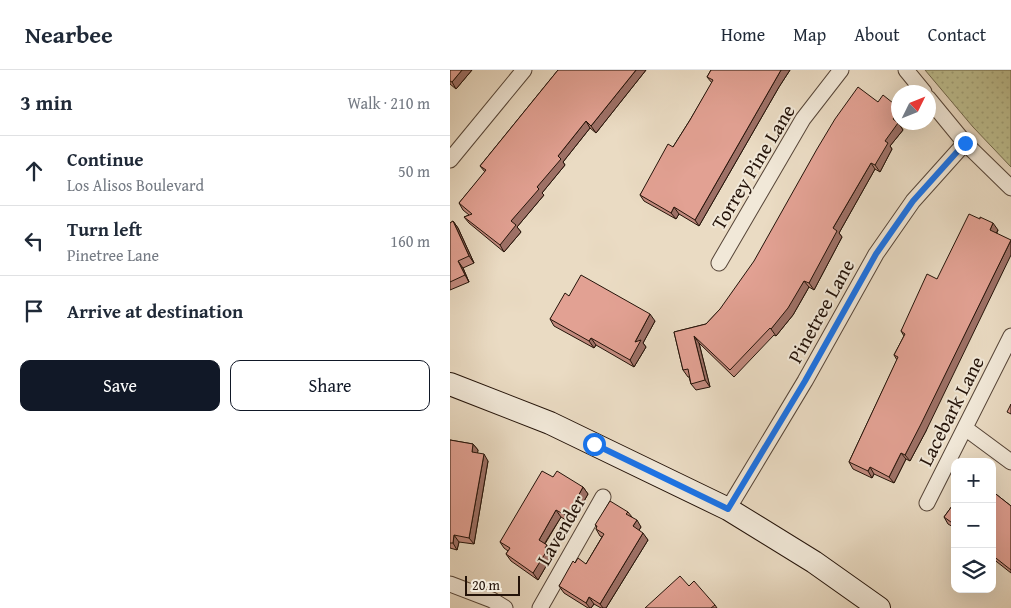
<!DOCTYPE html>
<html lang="en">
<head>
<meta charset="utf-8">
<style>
  :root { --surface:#fff; --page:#f6f6f7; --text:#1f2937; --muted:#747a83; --line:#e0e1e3; --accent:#111827 }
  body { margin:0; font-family:"Gentium Book Plus",serif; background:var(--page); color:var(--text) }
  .controls { position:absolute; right:15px; bottom:15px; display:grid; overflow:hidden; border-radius:10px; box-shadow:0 5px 20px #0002 }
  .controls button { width:45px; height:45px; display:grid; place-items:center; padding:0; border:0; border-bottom:1px solid var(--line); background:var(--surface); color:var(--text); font:25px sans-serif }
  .compass { position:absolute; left:441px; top:15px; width:45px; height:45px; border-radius:50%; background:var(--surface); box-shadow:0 5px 20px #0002; rotate:47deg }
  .scale { position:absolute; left:15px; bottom:12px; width:55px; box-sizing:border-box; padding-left:5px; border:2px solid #241309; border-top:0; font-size:14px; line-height:18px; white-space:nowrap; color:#241309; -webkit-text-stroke:4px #f1e8d8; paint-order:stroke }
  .stop { position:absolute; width:15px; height:15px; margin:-11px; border:4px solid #1a73e8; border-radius:50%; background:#fff }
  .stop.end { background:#1a73e8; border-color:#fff; box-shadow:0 1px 5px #0008 }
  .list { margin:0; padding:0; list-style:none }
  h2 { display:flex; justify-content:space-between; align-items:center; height:65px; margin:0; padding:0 20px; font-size:21px }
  h2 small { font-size:16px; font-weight:400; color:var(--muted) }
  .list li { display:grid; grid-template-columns:32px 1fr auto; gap:15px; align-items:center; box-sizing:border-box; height:70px; padding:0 20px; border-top:1px solid var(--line) }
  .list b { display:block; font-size:19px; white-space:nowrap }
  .list p { margin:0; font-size:16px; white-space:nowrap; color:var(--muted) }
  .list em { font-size:16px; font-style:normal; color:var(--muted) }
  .actions { display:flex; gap:10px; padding:15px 20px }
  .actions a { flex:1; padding:11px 0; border:1px solid var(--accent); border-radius:10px; text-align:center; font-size:18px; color:var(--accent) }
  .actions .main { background:var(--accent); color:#fff }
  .icon { flex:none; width:28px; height:28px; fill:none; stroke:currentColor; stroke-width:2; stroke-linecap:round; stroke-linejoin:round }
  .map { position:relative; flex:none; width:561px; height:538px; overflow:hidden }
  header { display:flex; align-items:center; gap:30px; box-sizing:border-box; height:70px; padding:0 25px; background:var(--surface); border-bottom:1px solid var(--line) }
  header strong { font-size:24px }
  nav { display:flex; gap:28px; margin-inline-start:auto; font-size:18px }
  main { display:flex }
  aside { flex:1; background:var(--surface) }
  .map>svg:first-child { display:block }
  .grass { fill:url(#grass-dots); stroke:#70684c }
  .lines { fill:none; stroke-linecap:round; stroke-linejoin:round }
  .minor-casing { stroke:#564538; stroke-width:17 }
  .secondary-casing { stroke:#241309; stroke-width:24 }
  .minor { stroke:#f1e8d8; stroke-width:15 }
  .secondary { stroke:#f1e8d8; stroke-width:22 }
  .wall { fill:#c28a7e; stroke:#241309 }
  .shaded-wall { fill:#9e7167; stroke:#241309 }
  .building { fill:#e2a193; stroke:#241309 }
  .route { stroke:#1a73e8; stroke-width:6 }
  .labels { text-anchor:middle; stroke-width:4; stroke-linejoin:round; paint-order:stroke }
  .street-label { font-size:20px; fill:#241309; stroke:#f1e8d8 }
</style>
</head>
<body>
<header>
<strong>Nearbee</strong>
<nav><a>Home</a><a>Map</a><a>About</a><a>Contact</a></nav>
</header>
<main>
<aside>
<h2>3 min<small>Walk · 210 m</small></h2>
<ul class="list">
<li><svg class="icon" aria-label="ahead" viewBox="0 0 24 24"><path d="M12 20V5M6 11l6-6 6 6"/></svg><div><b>Continue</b><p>Los Alisos Boulevard</p></div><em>50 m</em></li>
<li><svg class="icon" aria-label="left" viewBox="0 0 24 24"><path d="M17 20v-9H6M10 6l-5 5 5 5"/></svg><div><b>Turn left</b><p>Pinetree Lane</p></div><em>160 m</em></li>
<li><svg class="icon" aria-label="arrive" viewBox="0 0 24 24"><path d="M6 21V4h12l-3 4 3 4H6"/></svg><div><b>Arrive at destination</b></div></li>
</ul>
<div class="actions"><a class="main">Save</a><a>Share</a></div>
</aside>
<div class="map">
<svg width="561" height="538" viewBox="0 0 561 538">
  <defs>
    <pattern id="grass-dots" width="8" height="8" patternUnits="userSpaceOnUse" patternTransform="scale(1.25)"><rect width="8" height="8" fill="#bdbe8f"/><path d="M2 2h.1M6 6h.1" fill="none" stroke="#a2a27a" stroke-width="1.8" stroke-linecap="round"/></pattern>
  </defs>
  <rect width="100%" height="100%" fill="#eadbc3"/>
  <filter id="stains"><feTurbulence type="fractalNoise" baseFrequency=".004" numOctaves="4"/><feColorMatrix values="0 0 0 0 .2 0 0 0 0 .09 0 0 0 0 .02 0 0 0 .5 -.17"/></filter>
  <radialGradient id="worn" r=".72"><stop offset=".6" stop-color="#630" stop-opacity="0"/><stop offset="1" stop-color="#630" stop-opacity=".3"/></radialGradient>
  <path class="grass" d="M475 0H561V97L523 57Z"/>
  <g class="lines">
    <g class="minor-casing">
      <path id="minor" d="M456 0 474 22
        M478 28 515 73 561 118
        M0 90 74 0
        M269 193 353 49 391 0
        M515 358 561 392
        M477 433 561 266
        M278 439 355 311 426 184 463 131 515 73
        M0 514 42 530 55 538
        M90 538 153 427"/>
    </g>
    <g class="secondary-casing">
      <path id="secondary" d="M0 314 100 353 278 439 364 492 429 538"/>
    </g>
    <use href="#minor" class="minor"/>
    <use href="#secondary" class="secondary"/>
  </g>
  <path class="wall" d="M0 0H22L6 19 0 14Z
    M108 0H196L146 63 140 58 113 92 115 95 92 123 94 125 67 157 71 162 54 182 19 153 14 147 19 145 13 140 9 133 35 102 30 96Z
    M261 0H340L329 17 249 156 229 144 226 149 194 131 190 125 223 77 240 50 262 13 257 7Z
    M448 52H450L449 54 453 60 440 76 442 79 430 102 425 99 389 163 392 167 364 220 359 217 343 245 326 266 324 265 284 307 249 273 260 317 246 320 241 314 239 307H238L233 300 224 262 256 254Z
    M3 151 8 158 24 193 13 198 19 212 0 220V153Z
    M548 160 476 361 460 391 456 389 444 413 424 404 422 408 403 399 399 392 447 290 444 285 454 266 451 261 487 209Z
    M119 226 205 251 193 273 196 277 184 297 146 275 144 278 104 256 100 249Z
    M0 370 23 374 28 380 27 383 38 391 24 474 9 472 7 480 0 478Z
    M103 407 133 417 138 424 124 449 122 448 119 452 111 447 95 474 102 482 101 484 102 486 88 510 61 491 56 484 58 481 54 478 50 472Z
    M542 421 561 436V503L542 488Z
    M505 432V458L498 454 494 447Z
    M178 442 182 447 191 457 189 460 198 470 156 538H151L144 534 141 538H138L114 523 109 516 125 493 136 494 152 467 150 466 146 459 147 457 145 455Z
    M239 516 265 535 267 538H195Z"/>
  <path class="shaded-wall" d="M12 0H22L6 19 2 12Z
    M186 0H196L146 63 141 56Z
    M331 0H340L329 17 249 156 245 150Z
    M448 42V52H450L449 54 453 60 440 76 442 79 430 102 425 95 443 49Z
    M136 51 140 58 113 92 115 95 92 123 94 125 67 157 71 162 54 182 50 175 61 151 87 117 108 86Z
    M421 93 425 99 389 163 392 167 364 220 359 213 383 158Z
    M224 137 229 144 226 149 221 143Z
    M3 151 8 158 24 193 19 186Z
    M543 153 548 160 544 167 540 160Z
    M561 170V185L476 361 460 391 455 385Z
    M8 191 13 198 19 212 15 205Z
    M354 211 359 217 343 245 326 266 321 259Z
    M200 244 205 251 193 273 196 277 184 297 180 290 185 272Z
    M244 266 249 273 260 317 255 310Z
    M141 268 146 275 144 278 139 271Z
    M23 374 28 380 27 389 22 382Z
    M451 383 456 389 444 413 439 407Z
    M34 384 38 391 24 474 19 468Z
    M420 397 424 404 422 408 418 401Z
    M133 417 138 424 124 449 119 443Z
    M106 440 111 447 93 476 89 470Z
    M117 441 122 448 119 452 115 445Z
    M187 450 191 457 187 463 183 456Z
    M193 463 198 470 156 538H153L150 534Z
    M4 465 9 472 7 480 3 473Z
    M97 475 102 482 101 484 102 486 88 510 83 503Z
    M139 527 144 534 141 538H140L136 533Z"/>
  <path class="building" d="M0 0H12L2 12 0 11Z
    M108 0H186L141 56 136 51 108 86 111 89 87 117 89 119 61 151 66 155 50 175 14 147 22 144 9 133 36 100 30 96Z
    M261 0H331L245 150 224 137 221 143 190 125 218 74 223 77 240 50 263 10 257 7Z
    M408 17 428 32 433 25 448 37V42L443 49 448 53 435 71 438 73 425 95 421 93 383 158 387 161 359 213 354 211 338 238 321 259 320 258 280 300 244 266 255 310 241 314 238 299 233 300 224 262 256 254 270 239 304 191 367 79 385 49Z
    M519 144 530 149V147L543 153 540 160 561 170 471 354 455 385 451 383 439 407 420 397 418 401 399 392 448 287 444 285 455 264 451 261 477 204 487 209Z
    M3 151 19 186 8 191 15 205 0 212V153Z
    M131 205 200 244 185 272 191 270 180 290 141 268 139 271 100 249 115 223 119 226Z
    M561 334V344L557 342Z
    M0 370 23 374 22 382 34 384 19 468 4 465 3 473H0Z
    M92 401 103 407 107 401 133 417 119 443 117 441 115 445 106 440 89 470 97 475 95 478 98 479 83 503 56 484 60 478 50 472Z
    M542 421 561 436V500L542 485Z
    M160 431 178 442 176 444 187 450 183 456 193 463 150 534 139 527 136 533 109 516 123 491 125 493 128 488 136 494 154 464 146 459 147 456 145 455Z
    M505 432V455L494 447Z
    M230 506 239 516 244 511 265 535 261 538H195Z"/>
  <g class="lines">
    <path class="route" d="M144 374 278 439 355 311 426 184 463 131 515 73"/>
  </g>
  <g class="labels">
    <g class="street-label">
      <text transform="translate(303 97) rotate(-59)" y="7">Torrey Pine Lane</text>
      <text transform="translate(371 241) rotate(-61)" y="7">Pinetree Lane</text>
      <text transform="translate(501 341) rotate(-63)" y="7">Lacebark Lane</text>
      <text transform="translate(111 460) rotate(-60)" y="7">Lavender</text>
    </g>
  </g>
  <rect width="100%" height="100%" filter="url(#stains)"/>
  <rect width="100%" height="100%" fill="url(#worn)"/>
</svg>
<div class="controls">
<button>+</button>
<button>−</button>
<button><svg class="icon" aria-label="layers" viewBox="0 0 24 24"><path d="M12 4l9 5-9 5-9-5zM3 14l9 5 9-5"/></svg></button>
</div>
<svg class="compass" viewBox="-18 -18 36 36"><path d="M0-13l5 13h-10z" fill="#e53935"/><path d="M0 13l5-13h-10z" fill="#747a83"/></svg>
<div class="scale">20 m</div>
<div class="stop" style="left:144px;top:374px"></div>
<div class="stop end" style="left:515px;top:73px"></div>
</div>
</main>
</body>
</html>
